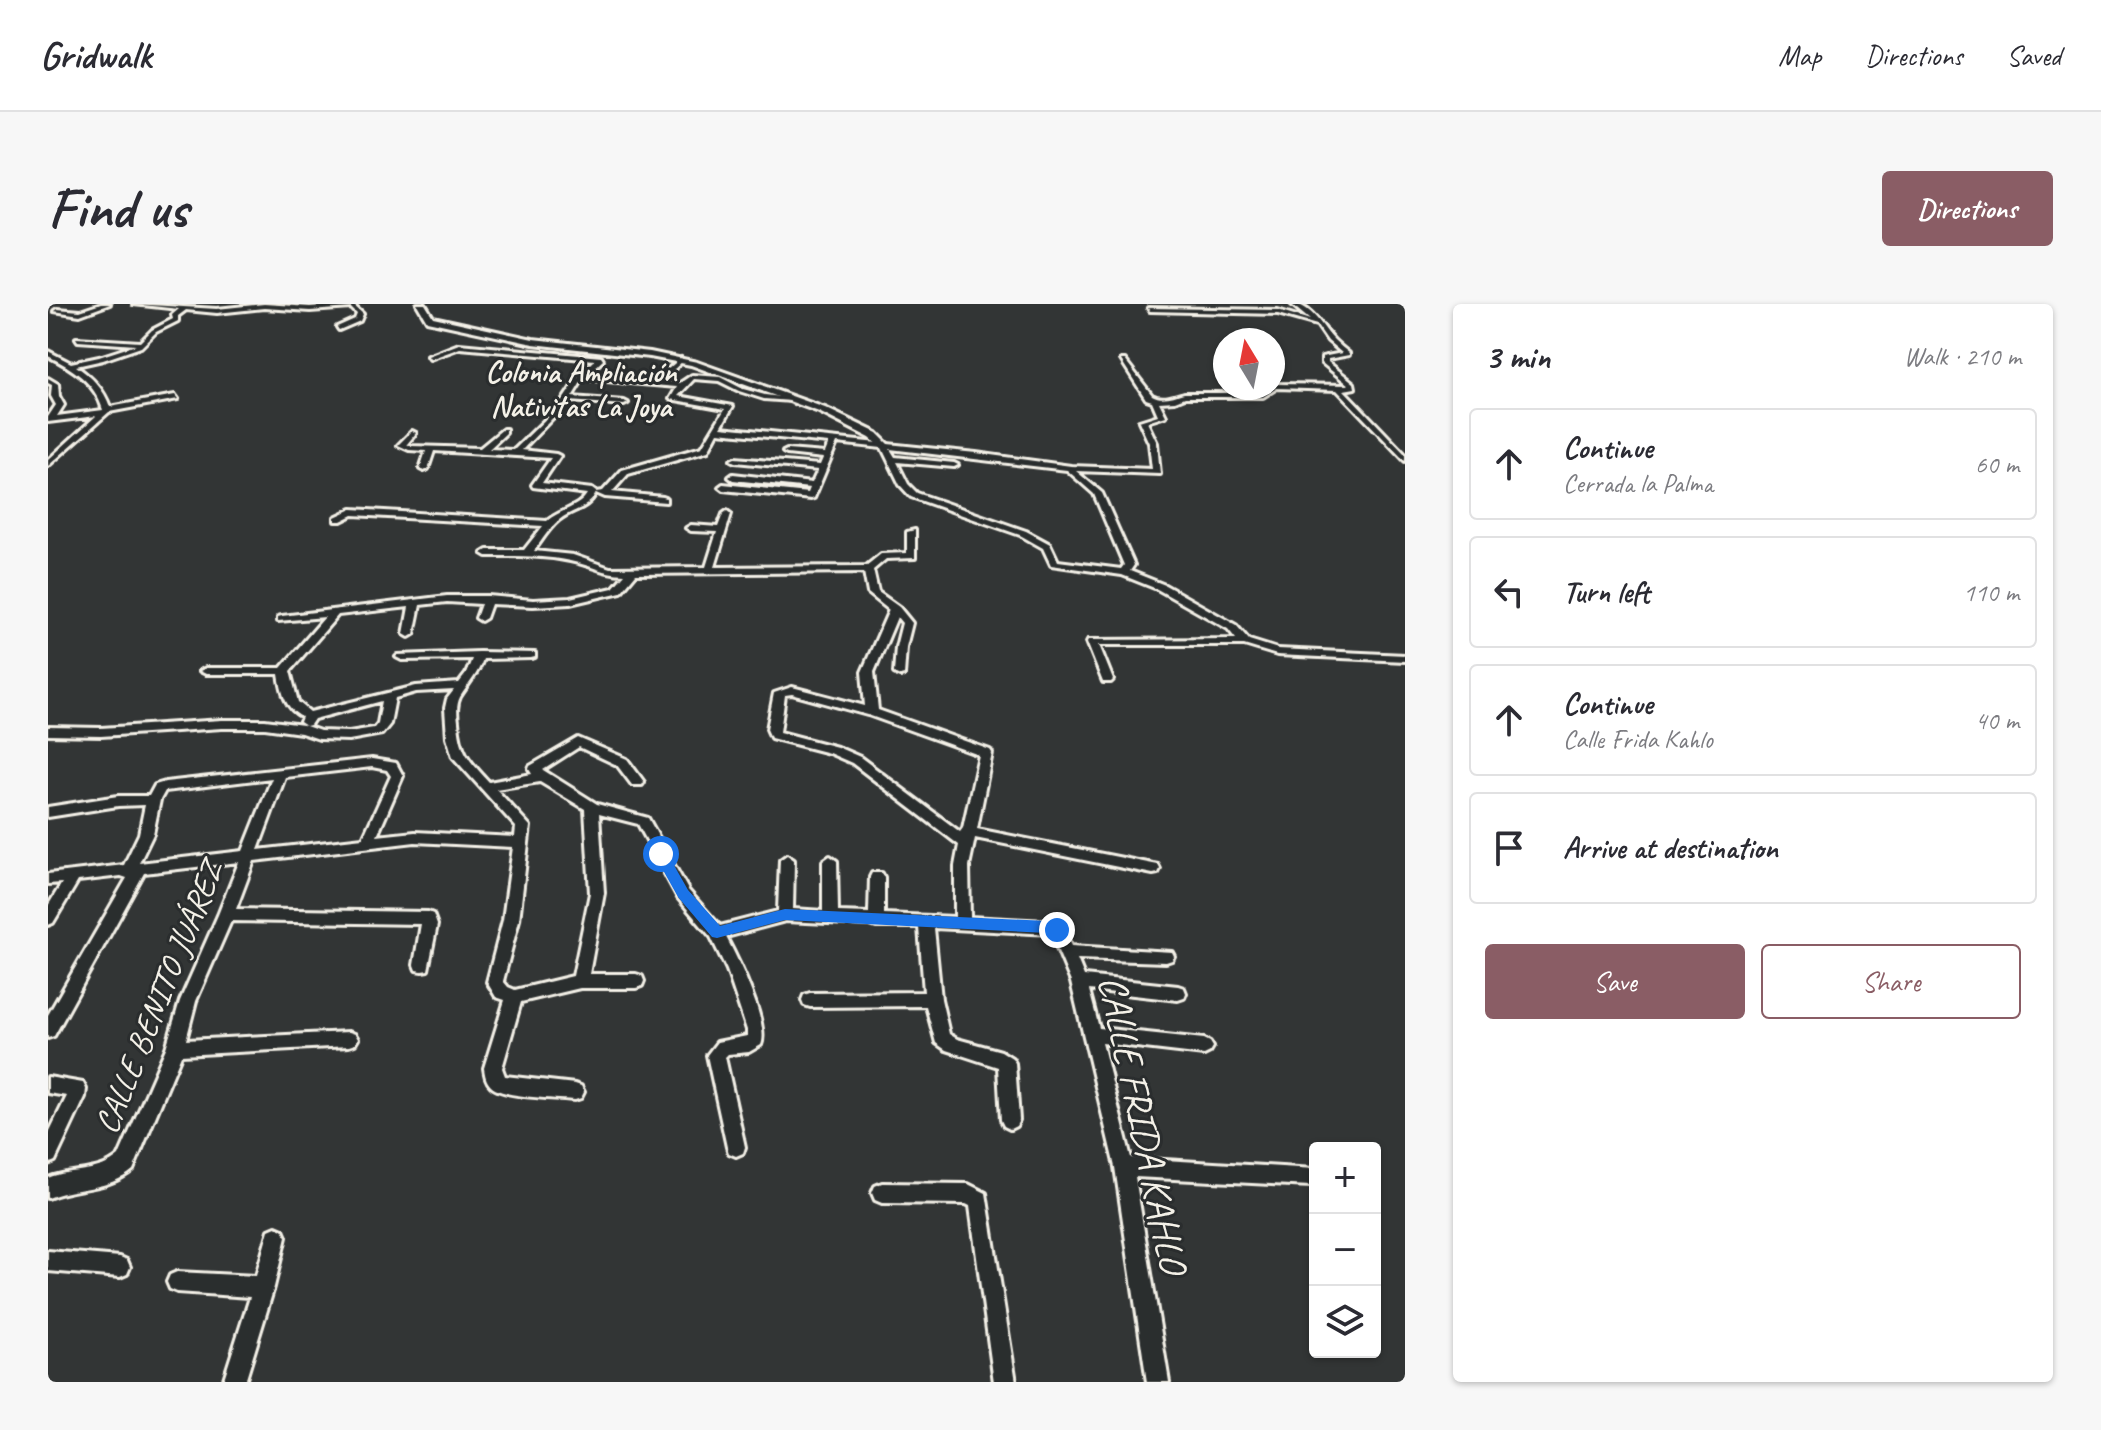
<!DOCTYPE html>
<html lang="en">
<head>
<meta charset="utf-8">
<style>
  :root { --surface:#fff; --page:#f7f7f7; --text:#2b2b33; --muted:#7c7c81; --line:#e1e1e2; --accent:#8a5d65 }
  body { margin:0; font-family:Caveat,sans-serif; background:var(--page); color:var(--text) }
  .controls { position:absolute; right:24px; bottom:24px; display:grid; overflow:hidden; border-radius:8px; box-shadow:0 2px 6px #0004 }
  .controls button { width:72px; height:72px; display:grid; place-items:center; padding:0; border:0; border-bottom:2px solid var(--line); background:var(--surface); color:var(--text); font:40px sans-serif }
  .compass { position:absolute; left:1165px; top:24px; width:72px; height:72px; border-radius:50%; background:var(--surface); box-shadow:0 2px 6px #0004; rotate:350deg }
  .stop { position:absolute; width:24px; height:24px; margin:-18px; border:6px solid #1a73e8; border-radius:50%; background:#fff }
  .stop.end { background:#1a73e8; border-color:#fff; box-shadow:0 2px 8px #0008 }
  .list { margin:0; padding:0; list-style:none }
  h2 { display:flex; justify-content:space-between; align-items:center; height:104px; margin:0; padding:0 32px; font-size:34px }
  h2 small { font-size:26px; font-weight:400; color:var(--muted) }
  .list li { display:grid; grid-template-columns:52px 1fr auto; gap:24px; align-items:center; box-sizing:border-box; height:112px; margin:0 16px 16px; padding:0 16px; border:2px solid var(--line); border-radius:8px }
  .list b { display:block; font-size:30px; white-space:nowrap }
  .list p { margin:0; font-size:26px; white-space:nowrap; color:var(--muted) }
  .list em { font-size:26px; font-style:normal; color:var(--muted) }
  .actions { display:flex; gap:16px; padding:24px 32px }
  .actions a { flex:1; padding:18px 0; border:2px solid var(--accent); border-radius:8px; text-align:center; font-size:28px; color:var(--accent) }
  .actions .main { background:var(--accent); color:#fff }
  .icon { flex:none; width:44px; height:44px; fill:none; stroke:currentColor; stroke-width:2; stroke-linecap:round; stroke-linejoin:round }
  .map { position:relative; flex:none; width:1357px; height:1078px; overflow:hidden; border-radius:8px }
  header { display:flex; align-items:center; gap:48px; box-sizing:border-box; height:112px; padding:0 40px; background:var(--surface); border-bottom:2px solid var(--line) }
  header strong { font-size:38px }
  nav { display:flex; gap:44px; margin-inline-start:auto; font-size:28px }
  .intro { display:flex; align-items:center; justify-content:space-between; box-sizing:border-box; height:192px; padding:0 48px }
  h1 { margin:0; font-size:56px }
  .button { padding:20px 36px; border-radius:8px; background:var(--accent); color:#fff; font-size:28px; font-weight:700 }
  main { display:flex; gap:48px; padding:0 48px }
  aside { flex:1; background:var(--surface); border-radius:8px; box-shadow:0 2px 6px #0004 }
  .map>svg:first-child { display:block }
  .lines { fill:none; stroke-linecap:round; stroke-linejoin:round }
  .minor-casing { stroke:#f4f1e8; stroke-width:6 }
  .tertiary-casing { stroke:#f4f1e8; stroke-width:6 }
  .minor { fill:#2a2d2e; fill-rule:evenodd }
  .tertiary { fill:#2a2d2e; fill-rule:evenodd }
  .route { fill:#1a73e8 }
  .labels { text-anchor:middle; stroke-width:6; stroke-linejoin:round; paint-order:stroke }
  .far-neighbourhood-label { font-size:30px; font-weight:bold; fill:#f4f1e8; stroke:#2a2d2e }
  .street-label { font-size:34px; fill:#f4f1e8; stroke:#2a2d2e }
  .near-street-label { font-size:40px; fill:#f4f1e8; stroke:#2a2d2e }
</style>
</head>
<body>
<header>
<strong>Gridwalk</strong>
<nav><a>Map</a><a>Directions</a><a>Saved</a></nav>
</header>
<div class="intro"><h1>Find us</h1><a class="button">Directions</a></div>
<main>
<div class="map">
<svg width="1357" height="1078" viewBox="0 0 1357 1078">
  <rect width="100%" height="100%" fill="#323535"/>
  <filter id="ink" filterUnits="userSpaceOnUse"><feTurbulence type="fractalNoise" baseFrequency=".0125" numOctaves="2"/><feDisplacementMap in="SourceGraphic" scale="16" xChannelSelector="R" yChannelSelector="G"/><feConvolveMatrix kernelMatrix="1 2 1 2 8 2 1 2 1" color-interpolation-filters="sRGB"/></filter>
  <g filter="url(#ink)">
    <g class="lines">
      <g class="minor-casing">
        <path id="minor" d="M53 0H62L32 11 6 7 9 5 32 7Z
          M85 0 169 5 216 0 262 3 304 0 315 10 312 17 291 26 289 23 307 15 309 10 303 4 262 7 216 4 169 9 138 6 130 12V17L108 28 93 43 55 56 28 62C44 73 56 85 62 103L127 91 130 95 61 108 0 162V156L48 112 0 118V113L8 101 3 92 4 81 0 79V74L10 80 11 92 16 101 9 112 55 106C47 78 24 64 0 52V47L23 59 51 53 88 41 30 37 28 34 92 38 104 26 125 15 124 11 131 5Z
          M1243 0C1264 0 1274 24 1286 36 1291 41 1296 45 1301 49V51L1280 55V58L1306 79 1307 84 1296 86 1357 150V157L1289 86 1229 84 1215 93H1137L1127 97 1111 98 1118 112 1099 118 1109 139 1112 170 1028 167 1054 189 1086 261 1082 267 1117 281 1188 321 1201 336 1230 345 1357 351V357L1229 351 1196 341H1051L1065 376 1063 378H1055L1039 338 1040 336 1188 335 1180 325 1109 285 1074 271 1003 261 995 244 972 231 863 193 852 181 834 144 789 139 766 194 763 195 675 186 671 183 675 180 760 189 762 184 685 176 681 173 685 170 764 179 770 166 687 158 683 156 687 154 772 161 775 154 739 150 735 148 739 146 777 149 781 139 670 128 660 147 580 170 564 188 615 193 618 194V198L557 193 548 189C540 206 524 205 511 216 501 224 494 236 486 247L525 251 562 264 658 263 669 228 643 227 638 224 643 221 670 223 675 210 679 207 683 210 667 263 818 262 833 250 859 249V228L867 226V254L838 255 825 266 830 288 851 303 864 319 858 343 856 371 852 372 846 369 848 343 854 319 849 313 826 368 830 406 942 446 944 449 929 525 1105 560 1110 561 1112 565 1110 569 1105 570 927 534 921 562 922 613 1000 617 1014 622 1023 642 1124 648 1126 652 1124 656 1118 658 1029 655 1036 672 1130 682 1136 684 1138 689 1136 694 1130 696 1041 686 1051 724 1156 735 1162 738 1165 743 1162 748 1156 751 1054 739 1083 854 1267 865V881L1263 882 1087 873 1121 1078H1099L1067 863 1023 678 1003 630 886 624 893 695 901 730 909 735 953 747 964 754 967 759 971 816 968 822 962 825 956 822 953 816 950 763 898 746 888 739 878 702 762 703 756 701 754 696 756 691 762 689 876 688 871 623H828L822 621 737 617 678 633C689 654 722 720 713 741L701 748 680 750 677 753 697 843 695 849 688 852 681 849 679 843 659 751 669 738 699 732V726L679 666 663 633 630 594 590 520 551 510 556 589 541 670H588L594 672 596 677 594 682 588 684H532L473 698 454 764 457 772 527 780 533 782 536 788 533 794 527 796C509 794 455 794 443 782 438 777 437 771 436 764L457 696 448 693 439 678 455 616 465 543 367 538 206 557 188 605 380 608 385 610 389 621 380 666 374 667 368 666 366 661 373 620 183 617 148 697 138 736 301 728 307 730 310 735 307 740 301 742 133 751 85 866C60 887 29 882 0 894V874C24 864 51 870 71 852L118 744 132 697 170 611 191 558 96 569 6 732 0 734V711L79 574 73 572 30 577 5 619 0 621V602L14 579 0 580V570L76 561 91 530 97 501 70 502 0 513V503L70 492H101L107 481 117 478 324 455 348 459 355 472 329 532 367 528 467 533 468 523 405 453 399 433 397 404 399 395 406 386 368 388 347 394 342 420 334 430 301 436 271 435 253 429 217 424H174L53 432 0 431V423L53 424 174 416H217L255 421 272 427 301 428 326 424 330 419 334 397 266 415 262 421 258 422 252 418 254 413C237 404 234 389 231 370H158L152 367 158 364H233L277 313 230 317V313L234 312 399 292H440L485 296 522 294 565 284 577 270C555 270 543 261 522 257 495 251 466 252 439 252L434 249 439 246H476L495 222 305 211 293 217H287V213L304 205 499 217C511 206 531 204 539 190L485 183 484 181 503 154 386 147 380 165 376 167 372 165 378 147 361 146 350 141 364 127 368 129 359 140 362 142 432 144 455 125H458V129L441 145 466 146 511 102 531 72 547 56 412 44 382 55 380 52 411 40 553 53 555 56 539 71 606 77 633 54 635 57 613 77 632 79 644 71 672 73 695 85 717 91 748 95 744 97 716 95 691 87 671 77 646 75 630 92 685 102 673 123 928 149 1023 162 1104 165 1101 139 1091 117 1110 111 1104 97 1098 95 1073 56H1077L1104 91C1114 97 1126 92 1136 89H1213L1220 84H1225L1227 80 1301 81 1274 59V53L1294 49 1280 37 1269 21 1230 10 1102 7 1100 4 1230 6 1262 16ZM535 75 629 83 622 95 677 105 654 143 574 166 555 187 548 188 544 185 494 179 512 152 508 150 474 146 521 97 576 101 580 99 576 97 524 93ZM842 145 1019 166 1046 190 1076 261 1073 265 1010 257 1002 240 978 227 869 189 860 180 849 158 906 163 910 161 906 159 847 153ZM816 268 820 289 841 306 814 368 817 402 744 383 726 389 719 425 723 434 781 449 804 459 911 541 907 562V613L836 610V573L834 569H824L822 573 821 609 790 608 789 557 782 552 775 557V607L745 605 746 556 739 551 732 556 730 607 672 622 640 586 600 514 549 500 495 466 531 443 569 461 584 481H594L596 478 579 455 530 434 482 462 481 465 484 470 441 478C421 456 412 448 410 418 409 409 408 401 412 393 420 380 430 370 435 355L483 354 487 353V349L431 348 350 351 348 353 354 356 424 355 418 370 411 379 368 382 262 408 250 398 242 367 290 311 361 303 356 330 361 333 366 330 372 301 399 298 433 300 428 314 433 317 438 314 443 300 485 302 522 300 573 288 588 270ZM744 390 820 411 931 451 915 524 912 528 812 453 789 443 732 428 737 391ZM324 463 339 466 343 472 315 534 210 546 237 473ZM224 474 195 547 91 559 105 530 112 496 117 487ZM492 478 537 505 542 589 525 672 467 686 460 683 455 677 471 616 482 522 448 485Z
          M0 773 35 779 38 785 37 793 7 857 0 860V831L19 792 0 789Z
          M834 879 920 880 938 889 968 1078H946L922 902 918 900 834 899 827 896 824 889 827 882Z
          M228 923 235 926 238 933 226 983 197 1078H175L202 993 129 988 122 985 119 978 122 971 129 968 208 972 221 926Z
          M0 947 72 953 79 956 82 963 79 970 72 973 0 967Z"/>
      </g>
      <g class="tertiary-casing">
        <path id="tertiary" d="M369 0H377L385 13 485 35 602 48 649 58 777 104 829 129 841 141 832 143 822 134 771 108 643 61 602 53 485 40 379 17Z"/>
      </g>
      <use href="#minor" class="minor"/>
      <use href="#tertiary" class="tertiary"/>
    </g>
  </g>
  <path class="route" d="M613 546 618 547 640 586 672 622 737 605 1000 617 1014 622 1016 626 1009 632 999 629 737 616 669 634 664 633 630 593 606 550Z"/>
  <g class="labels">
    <g class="far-neighbourhood-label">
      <text x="533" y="78">Colonia Ampliación<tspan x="533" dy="34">Nativitas La Joya</tspan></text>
    </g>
    <g class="street-label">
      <text transform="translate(110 693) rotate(-68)" y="12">CALLE BENITO JUÁREZ</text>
    </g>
    <g class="near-street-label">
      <text transform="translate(1096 820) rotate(78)" y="14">CALLE FRIDA KAHLO</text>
    </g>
  </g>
</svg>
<div class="controls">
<button>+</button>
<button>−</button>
<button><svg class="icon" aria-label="layers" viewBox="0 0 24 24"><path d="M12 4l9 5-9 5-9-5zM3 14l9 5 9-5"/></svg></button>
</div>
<svg class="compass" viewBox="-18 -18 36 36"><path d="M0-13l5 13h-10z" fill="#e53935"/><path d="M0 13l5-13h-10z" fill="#7c7c81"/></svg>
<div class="stop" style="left:613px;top:550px"></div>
<div class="stop end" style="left:1009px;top:626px"></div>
</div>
<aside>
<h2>3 min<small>Walk · 210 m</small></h2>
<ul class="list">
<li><svg class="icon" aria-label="ahead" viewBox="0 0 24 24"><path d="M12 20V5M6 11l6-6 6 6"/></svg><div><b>Continue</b><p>Cerrada la Palma</p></div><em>60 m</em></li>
<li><svg class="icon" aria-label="left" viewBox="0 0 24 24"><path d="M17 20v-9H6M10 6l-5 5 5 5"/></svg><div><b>Turn left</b></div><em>110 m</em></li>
<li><svg class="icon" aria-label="ahead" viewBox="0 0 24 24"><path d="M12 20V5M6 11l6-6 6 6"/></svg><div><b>Continue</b><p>Calle Frida Kahlo</p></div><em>40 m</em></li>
<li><svg class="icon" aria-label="arrive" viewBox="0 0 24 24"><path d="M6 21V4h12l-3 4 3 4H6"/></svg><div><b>Arrive at destination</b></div></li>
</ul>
<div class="actions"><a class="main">Save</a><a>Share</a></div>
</aside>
</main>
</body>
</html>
